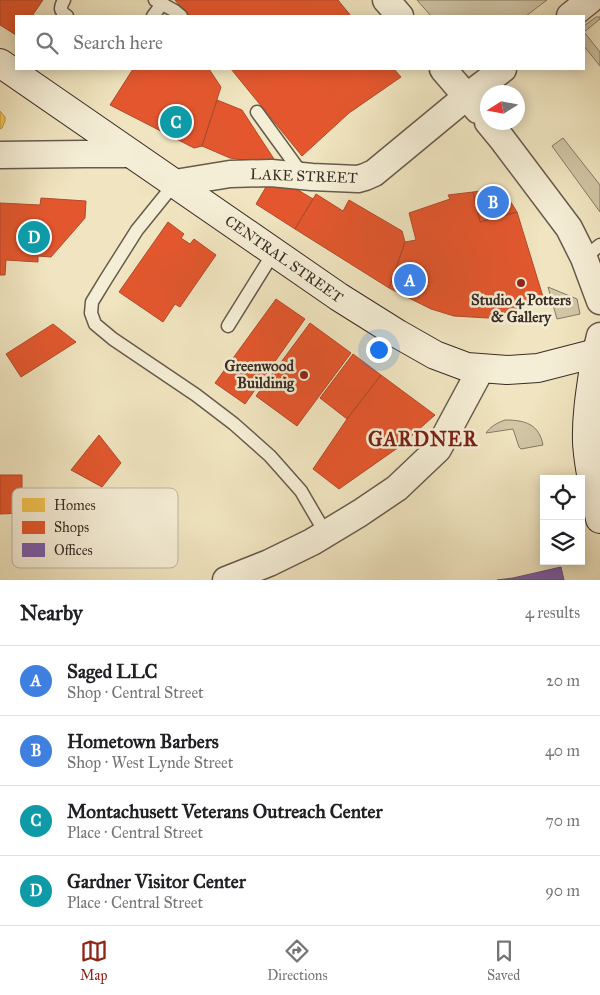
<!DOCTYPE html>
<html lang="en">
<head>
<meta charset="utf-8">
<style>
  :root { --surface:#fff; --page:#f6f6f6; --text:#202124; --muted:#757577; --line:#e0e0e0; --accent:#8f2418 }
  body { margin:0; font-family:"IM FELL Great Primer",serif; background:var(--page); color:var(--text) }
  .controls { position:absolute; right:15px; bottom:15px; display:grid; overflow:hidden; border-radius:0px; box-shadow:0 2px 12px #0003 }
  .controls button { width:45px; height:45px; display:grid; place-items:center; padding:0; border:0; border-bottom:1px solid var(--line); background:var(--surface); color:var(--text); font:25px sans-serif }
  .compass { position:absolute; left:480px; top:85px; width:45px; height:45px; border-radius:50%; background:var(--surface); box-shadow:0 2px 12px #0003; rotate:259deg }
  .you { position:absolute; left:378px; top:349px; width:18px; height:18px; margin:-12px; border:4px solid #fff; border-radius:50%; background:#1a73e8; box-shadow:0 0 0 8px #1a73e833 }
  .badge { display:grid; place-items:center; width:32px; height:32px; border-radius:50%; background:var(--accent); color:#fff; font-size:16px; font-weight:700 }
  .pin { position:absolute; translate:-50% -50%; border:2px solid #fff; box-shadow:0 1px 5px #0006 }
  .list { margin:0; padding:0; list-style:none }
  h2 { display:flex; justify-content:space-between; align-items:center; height:65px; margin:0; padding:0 20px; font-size:21px }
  h2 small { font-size:16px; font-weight:400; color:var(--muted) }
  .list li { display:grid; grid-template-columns:32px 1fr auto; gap:15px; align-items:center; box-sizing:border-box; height:70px; padding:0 20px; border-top:1px solid var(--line) }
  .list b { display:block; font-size:19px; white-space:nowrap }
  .list p { margin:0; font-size:16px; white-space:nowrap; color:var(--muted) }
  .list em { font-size:16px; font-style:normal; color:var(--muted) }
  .icon { flex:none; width:28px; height:28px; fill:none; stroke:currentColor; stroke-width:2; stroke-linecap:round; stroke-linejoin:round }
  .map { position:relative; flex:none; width:600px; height:580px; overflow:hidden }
  .search { position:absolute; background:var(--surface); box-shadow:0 2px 12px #0003; left:15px; right:15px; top:15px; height:55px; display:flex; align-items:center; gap:12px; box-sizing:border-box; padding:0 18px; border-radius:0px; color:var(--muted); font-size:19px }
  .sheet { height:345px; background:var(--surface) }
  nav { display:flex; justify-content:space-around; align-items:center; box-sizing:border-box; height:70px; border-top:1px solid var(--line); background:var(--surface); font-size:14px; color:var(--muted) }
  nav a { display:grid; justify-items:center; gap:2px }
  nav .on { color:var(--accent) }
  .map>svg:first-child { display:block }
  .green { fill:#d1c6a6; stroke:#857a66 }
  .homes { fill:#f2c14e; stroke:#ba9542 }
  .shops { fill:#e4572e; stroke:#b14a2c }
  .offices { fill:#7b5ea7; stroke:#674f80 }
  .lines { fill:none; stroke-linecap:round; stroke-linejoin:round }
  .lane-casing { stroke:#675b4c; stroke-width:15 }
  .street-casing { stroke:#675b4c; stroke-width:29 }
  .secondary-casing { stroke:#392d26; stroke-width:30 }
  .lane { stroke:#f5eed6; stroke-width:12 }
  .street { stroke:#f5eed6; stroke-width:26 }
  .secondary { stroke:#f5eed6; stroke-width:28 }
  .poi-dot { fill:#8f2418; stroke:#f5eed6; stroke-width:2 }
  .labels { text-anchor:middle; stroke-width:5; stroke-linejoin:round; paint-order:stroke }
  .street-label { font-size:15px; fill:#392d26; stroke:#f5eed6 }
  .poi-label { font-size:15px; font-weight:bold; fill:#392d26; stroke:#f5eed6 }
  .district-label { font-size:20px; font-weight:bold; letter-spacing:1px; fill:#7a1f14; stroke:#f5eed6 }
  .key { fill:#f5eed6; stroke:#bdb4a1; stroke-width:1 }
  .key-label { font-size:14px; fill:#392d26 }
</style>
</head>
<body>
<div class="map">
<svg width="600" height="580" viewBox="0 0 600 580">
  <rect width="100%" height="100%" fill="#f0e5c0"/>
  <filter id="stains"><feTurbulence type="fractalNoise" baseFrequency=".004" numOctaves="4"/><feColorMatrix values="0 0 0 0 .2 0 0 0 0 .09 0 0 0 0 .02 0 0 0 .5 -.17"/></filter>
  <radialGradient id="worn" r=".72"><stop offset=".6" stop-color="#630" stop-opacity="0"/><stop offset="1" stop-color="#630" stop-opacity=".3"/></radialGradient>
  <path class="green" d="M417 0H547L526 16H431Z
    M596 17H600V19L584 32 600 52V66L584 46V26Z
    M563 138 600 185V212L552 146Z
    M548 287 577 299 580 314 557 319Z
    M505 420C525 420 539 424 543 445L521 449 519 447 513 429 486 433C491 426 497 423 505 420Z"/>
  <path class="homes" d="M0 111 5 117V121L2 128 0 129Z"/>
  <path class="shops" d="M0 0H43L32 16H16V35L0 25Z
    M175 0H338L351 16H188Z
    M133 69H209L221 87 202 146 194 148 110 105Z
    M231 69H394L401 77 349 113 302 156Z
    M217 100 242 110 274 159 273 164 230 158 202 146Z
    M277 186 298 190 313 199 295 229 256 204 266 187Z
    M502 188 517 212 480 222 473 192Z
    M473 192 480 222 517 212 544 300 488 318 454 316 431 309 389 288 405 242 416 240 409 213 450 199 448 195Z
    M316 194 343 211 349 200 402 231 405 242 389 288 295 229Z
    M41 198 86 201 85 218 51 257 38 256V262L6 260 5 275H0V203L40 205Z
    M168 222 184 234 181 238 190 244 194 239 216 255 180 307 175 304 163 322 119 292Z
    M276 299 305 319 245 404 215 383Z
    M310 323 351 353 297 426 256 396Z
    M53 324 76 342 21 377 6 354Z
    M353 354 381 375 347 419 320 398Z
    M381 375 435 415 399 447 339 489 313 469 347 419Z
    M99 435 121 463 102 487 71 470Z
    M0 475H22V513L0 514Z"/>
  <path class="offices" d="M561 567 564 580H497L513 578Z"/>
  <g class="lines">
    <g class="lane-casing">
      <path id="lane" d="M64 0C60 7 59 11 67 16
        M155 0 175 11 181 16
        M153 16 162 4
        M257 112 302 174
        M175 183 137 230 106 279 92 302 91 313 95 324 113 339 196 395 234 424 270 456 301 491 326 534
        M584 258 600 245
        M228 326 274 252"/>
    </g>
    <g class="street-casing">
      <path id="street" d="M386 0 400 16
        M570 16 590 0
        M443 69 478 110
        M488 122 502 139 569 228 584 258 600 301
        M0 155 84 154H132
        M175 183 230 174 271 173 312 177 358 179 365 177 374 173 466 97 503 69
        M596 353 600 336
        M226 580 269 563 312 542 360 513 397 488 438 449 481 369"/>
    </g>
    <g class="secondary-casing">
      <path id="secondary" d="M0 63 339 297 398 334 435 355 467 367 507 370 538 368 600 352
        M596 353C592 382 586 412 587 442 588 466 595 495 600 519"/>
    </g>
    <use href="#lane" class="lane"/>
    <use href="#street" class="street"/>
    <use href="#secondary" class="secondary"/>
  </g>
  <g class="poi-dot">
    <circle cx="521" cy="283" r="5"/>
    <circle cx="304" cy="375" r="5"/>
  </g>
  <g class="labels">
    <g class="street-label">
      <text transform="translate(304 176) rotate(2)" y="5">LAKE STREET</text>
      <text transform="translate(284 259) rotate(35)" y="5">CENTRAL STREET</text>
    </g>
    <g class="poi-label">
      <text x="521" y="305">Studio 4 Potters<tspan x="521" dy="17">&amp; Gallery</tspan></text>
      <text x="294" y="371" text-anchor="end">Greenwood<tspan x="294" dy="17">Buildinig</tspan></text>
    </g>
    <g class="district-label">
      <text x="423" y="446">GARDNER</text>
    </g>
  </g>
  <rect x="12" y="488" width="166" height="80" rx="8" class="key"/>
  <rect x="22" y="498" width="23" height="14" fill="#f2c14e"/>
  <rect x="22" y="521" width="23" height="13" fill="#e4572e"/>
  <rect x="22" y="543" width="23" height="14" fill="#7b5ea7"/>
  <g class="key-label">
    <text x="54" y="510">Homes</text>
    <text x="54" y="532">Shops</text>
    <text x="54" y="555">Offices</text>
  </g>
  <rect width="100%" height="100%" filter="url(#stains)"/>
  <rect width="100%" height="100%" fill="url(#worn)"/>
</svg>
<div class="controls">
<button><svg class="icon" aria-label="locate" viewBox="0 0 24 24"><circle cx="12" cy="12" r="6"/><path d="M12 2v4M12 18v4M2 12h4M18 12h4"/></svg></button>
<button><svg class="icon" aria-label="layers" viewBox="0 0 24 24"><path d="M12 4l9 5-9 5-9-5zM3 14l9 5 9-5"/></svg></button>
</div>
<svg class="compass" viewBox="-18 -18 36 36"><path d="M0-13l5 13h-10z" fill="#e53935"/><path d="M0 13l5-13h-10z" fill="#757577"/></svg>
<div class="you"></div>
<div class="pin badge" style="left:410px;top:280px;background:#3f7fe0">A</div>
<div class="pin badge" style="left:493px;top:202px;background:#3f7fe0">B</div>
<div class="pin badge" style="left:176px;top:122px;background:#0f9aa8">C</div>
<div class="pin badge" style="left:34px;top:237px;background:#0f9aa8">D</div>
<div class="search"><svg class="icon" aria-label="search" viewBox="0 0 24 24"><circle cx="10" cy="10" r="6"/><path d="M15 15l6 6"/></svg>Search here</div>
</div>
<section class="sheet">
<h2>Nearby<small>4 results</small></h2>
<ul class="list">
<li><span class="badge" style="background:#3f7fe0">A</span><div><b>Saged LLC</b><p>Shop · Central Street</p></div><em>20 m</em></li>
<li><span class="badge" style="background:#3f7fe0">B</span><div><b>Hometown Barbers</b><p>Shop · West Lynde Street</p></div><em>40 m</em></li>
<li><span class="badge" style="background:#0f9aa8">C</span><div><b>Montachusett Veterans Outreach Center</b><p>Place · Central Street</p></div><em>70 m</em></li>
<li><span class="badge" style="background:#0f9aa8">D</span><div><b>Gardner Visitor Center</b><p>Place · Central Street</p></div><em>90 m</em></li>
</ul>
</section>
<nav>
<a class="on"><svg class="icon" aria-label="map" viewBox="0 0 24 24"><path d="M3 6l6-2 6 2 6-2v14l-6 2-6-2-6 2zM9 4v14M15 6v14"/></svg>Map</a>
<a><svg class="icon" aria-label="directions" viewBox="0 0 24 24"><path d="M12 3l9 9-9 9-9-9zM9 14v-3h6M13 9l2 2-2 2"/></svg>Directions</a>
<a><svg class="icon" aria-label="saved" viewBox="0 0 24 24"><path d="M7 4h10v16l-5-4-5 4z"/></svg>Saved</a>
</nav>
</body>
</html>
